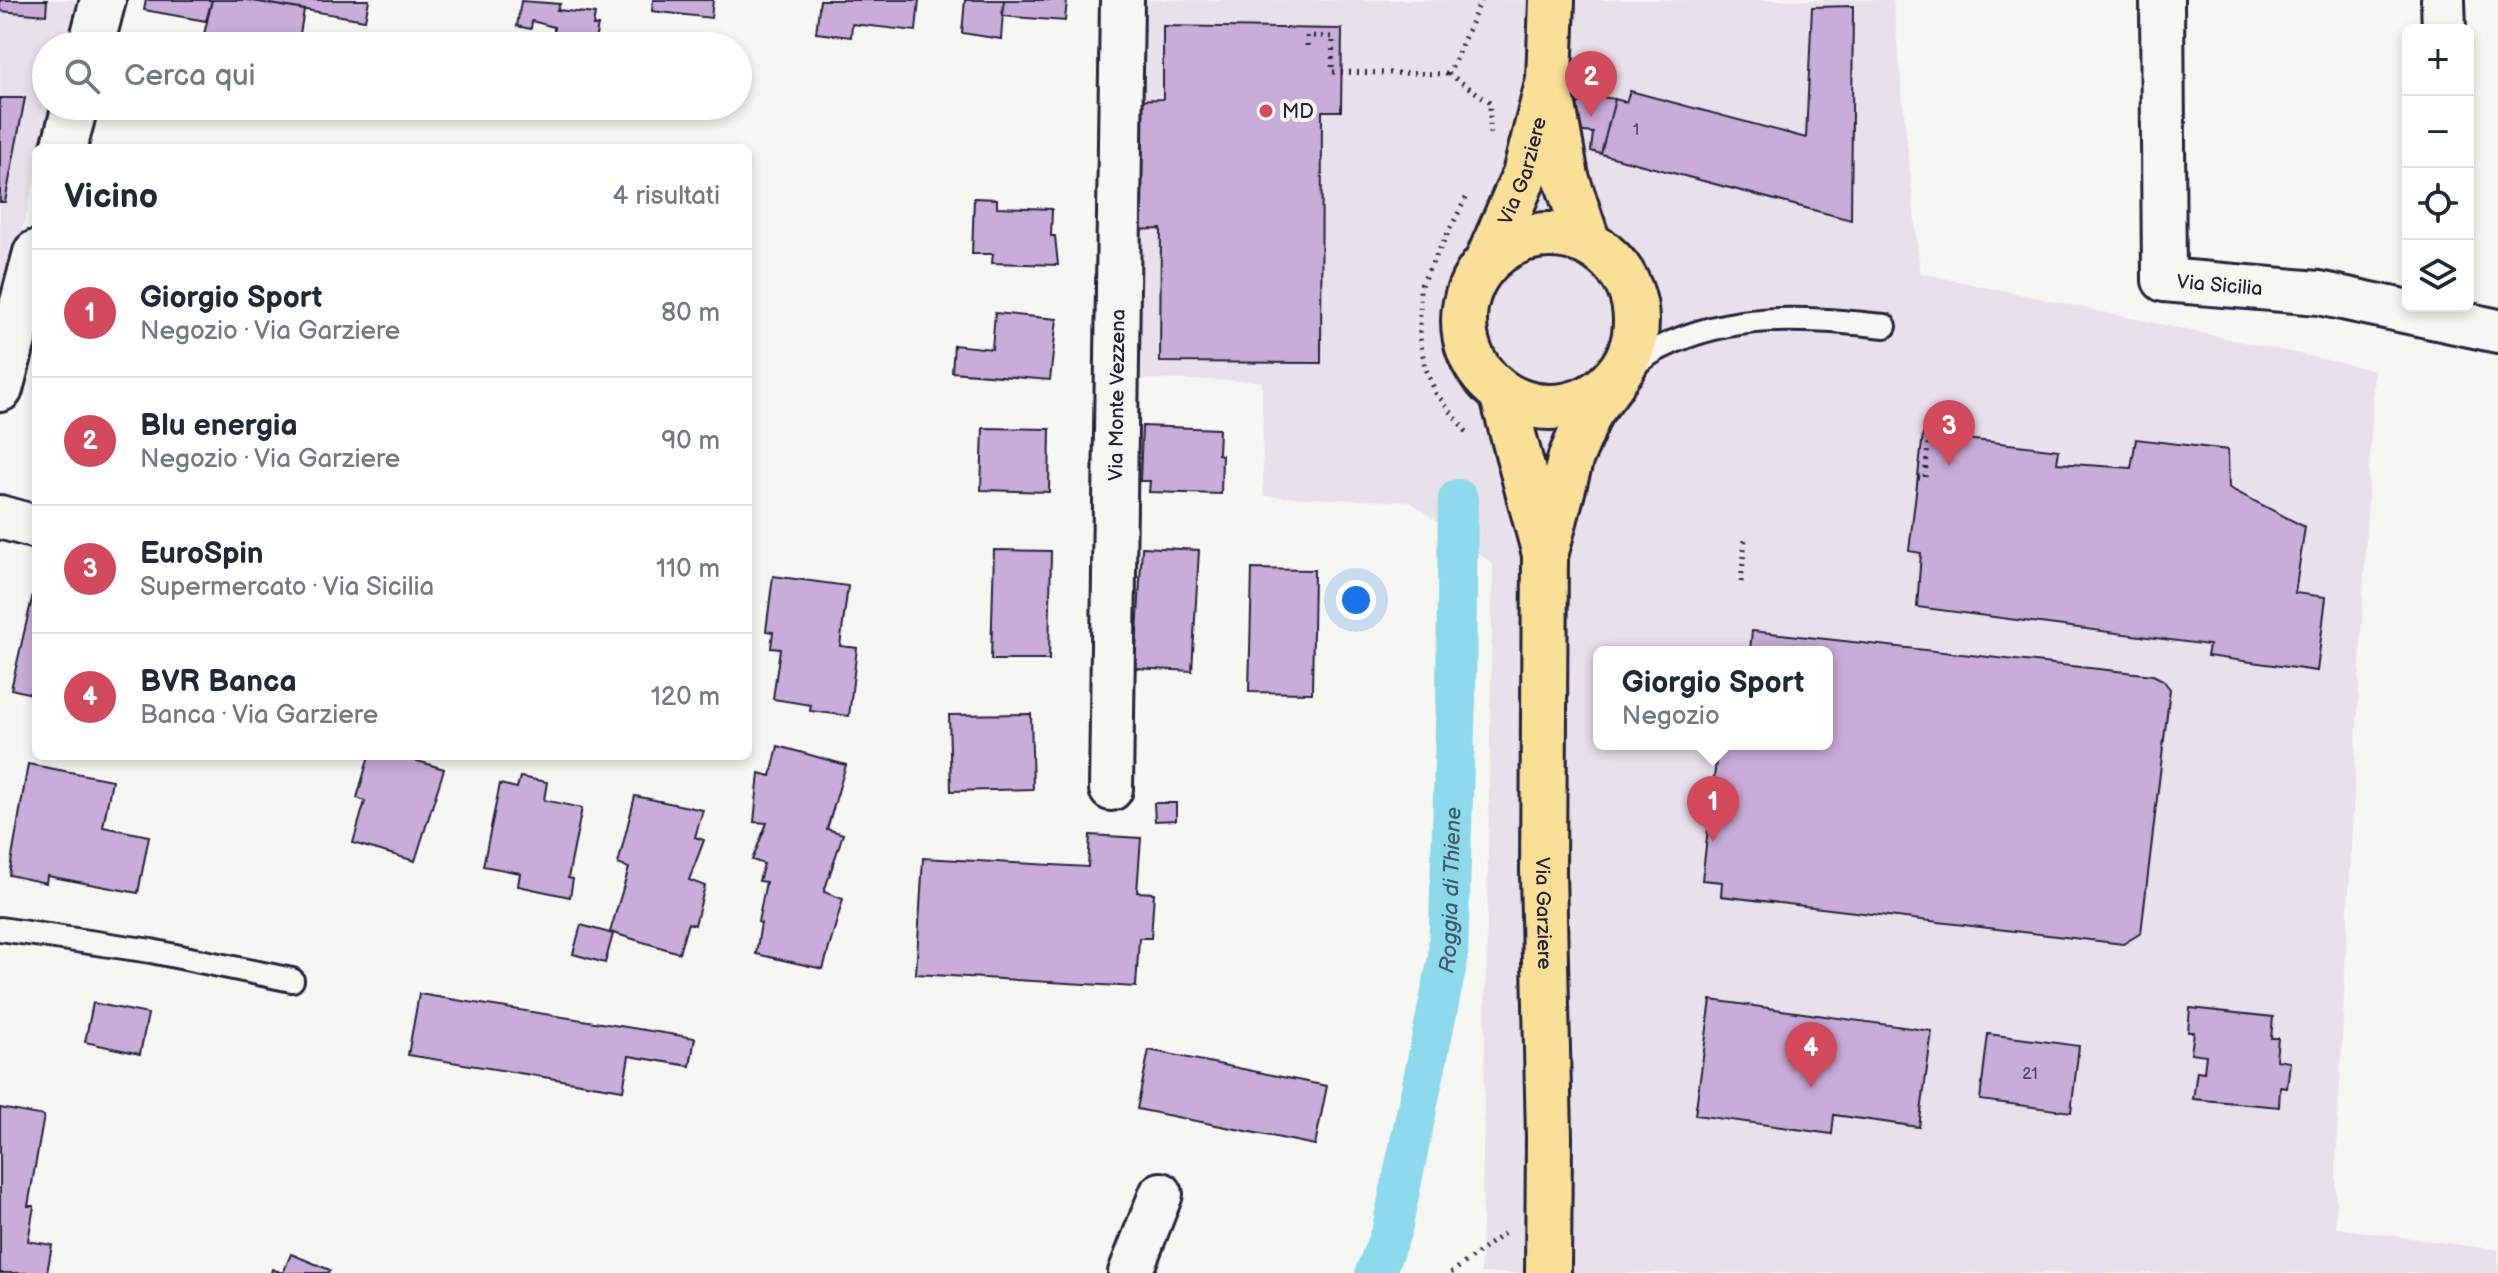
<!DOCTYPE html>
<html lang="it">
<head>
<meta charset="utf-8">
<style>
  :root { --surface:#fff; --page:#f6f6f7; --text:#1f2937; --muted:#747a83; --line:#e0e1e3; --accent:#d1495b }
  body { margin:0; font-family:"Balsamiq Sans",sans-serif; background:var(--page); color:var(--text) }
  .controls { position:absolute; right:24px; top:24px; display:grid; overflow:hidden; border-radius:12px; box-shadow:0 4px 12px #0003 }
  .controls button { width:72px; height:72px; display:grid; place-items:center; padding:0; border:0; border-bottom:2px solid var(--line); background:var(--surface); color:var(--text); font:40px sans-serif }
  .you { position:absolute; left:1356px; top:600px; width:28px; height:28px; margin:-20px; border:6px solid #fff; border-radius:50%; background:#1a73e8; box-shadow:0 0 0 12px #1a73e833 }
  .badge { display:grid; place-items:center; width:52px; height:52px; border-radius:50%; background:var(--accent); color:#fff; font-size:26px; font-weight:700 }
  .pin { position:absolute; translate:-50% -66px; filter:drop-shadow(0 2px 4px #0008) }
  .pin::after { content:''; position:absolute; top:42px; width:28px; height:24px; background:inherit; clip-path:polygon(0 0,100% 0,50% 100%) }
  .popup { position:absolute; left:1593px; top:646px; width:240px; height:104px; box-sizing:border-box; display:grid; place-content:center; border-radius:12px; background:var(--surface); filter:drop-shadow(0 2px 6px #0005); font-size:26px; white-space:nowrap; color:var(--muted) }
  .popup b { font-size:30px; color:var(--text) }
  .popup::after { content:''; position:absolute; left:50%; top:100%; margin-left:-16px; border:16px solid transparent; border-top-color:var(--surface) }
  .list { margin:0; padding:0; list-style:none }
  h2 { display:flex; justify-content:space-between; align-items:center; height:104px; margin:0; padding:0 32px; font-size:34px }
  h2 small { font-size:26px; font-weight:400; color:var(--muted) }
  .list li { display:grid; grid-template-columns:52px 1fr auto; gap:24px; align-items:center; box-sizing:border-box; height:128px; padding:0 32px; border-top:2px solid var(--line) }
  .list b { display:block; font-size:30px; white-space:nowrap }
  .list p { margin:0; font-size:26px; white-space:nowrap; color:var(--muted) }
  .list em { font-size:26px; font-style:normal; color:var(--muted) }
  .icon { flex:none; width:44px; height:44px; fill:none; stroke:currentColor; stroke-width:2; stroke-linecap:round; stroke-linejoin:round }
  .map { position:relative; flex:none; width:2498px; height:1273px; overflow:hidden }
  .search { position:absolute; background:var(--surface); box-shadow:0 4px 12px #0003; left:32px; top:32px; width:720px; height:88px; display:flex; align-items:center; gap:20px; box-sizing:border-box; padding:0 28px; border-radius:44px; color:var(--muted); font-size:30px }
  .panel { position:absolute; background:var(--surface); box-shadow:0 4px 12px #0003; left:32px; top:144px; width:720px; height:616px; border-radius:12px }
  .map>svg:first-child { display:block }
  .built { fill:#e8e0ea; fill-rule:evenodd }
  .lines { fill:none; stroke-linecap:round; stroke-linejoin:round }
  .canal { stroke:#8cd9eb; stroke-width:40 }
  .building { fill:#c9acd9; stroke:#22223b; stroke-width:2 }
  .service-casing { stroke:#22223b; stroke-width:28 }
  .minor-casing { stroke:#22223b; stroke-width:48 }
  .tertiary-casing { stroke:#22223b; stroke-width:50 }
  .primary-casing { stroke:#22223b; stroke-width:50 }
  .path { stroke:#22223b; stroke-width:5; stroke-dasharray:2 6; stroke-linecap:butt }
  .service { stroke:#f6f6f2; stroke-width:22 }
  .minor { stroke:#f6f6f2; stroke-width:42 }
  .tertiary { stroke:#f6f6f2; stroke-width:44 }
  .primary { stroke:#fadf96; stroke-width:44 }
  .poi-dot { fill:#d1495b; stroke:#f6f6f2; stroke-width:3 }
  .labels { text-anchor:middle; stroke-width:8; stroke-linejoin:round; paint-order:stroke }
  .number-label { font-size:16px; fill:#4c4462 }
  .poi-label { font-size:20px; fill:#22223b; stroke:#f6f6f2; text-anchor:start }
  .street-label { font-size:20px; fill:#22223b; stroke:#f6f6f2 }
  .water-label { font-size:22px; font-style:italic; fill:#425970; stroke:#f6f6f2 }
</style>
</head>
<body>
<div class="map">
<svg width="2498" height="1273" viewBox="0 0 2498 1273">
  <rect width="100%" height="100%" fill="#f6f6f2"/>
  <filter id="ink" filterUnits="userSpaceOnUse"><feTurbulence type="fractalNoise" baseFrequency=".0125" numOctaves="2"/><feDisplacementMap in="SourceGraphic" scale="16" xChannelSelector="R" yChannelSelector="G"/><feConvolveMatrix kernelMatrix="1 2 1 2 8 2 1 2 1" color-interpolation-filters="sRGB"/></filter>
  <g filter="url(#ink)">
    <path class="built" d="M0 0H81L69 46H46V106H54L43 148H36V176L0 317Z
      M1134 0H1893L1920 273 2374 370 2336 1165V1228L2498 1250V1273H1481L1493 564 1411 502 1263 496 1262 381 1131 379ZM1599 652H1827V744H1599Z"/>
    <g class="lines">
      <path class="canal" id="s1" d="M1375 1273 1392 1229 1448 959 1456 697 1458 499"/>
    </g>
    <path class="building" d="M0 0H47L46 15 0 11Z
      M146 0H212L206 21 144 10Z
      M212 0H247L304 10 298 46H222L202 43Z
      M247 0H369L365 20Z
      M653 0H713L711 18 652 11Z
      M820 0H919L916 31 852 24 851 37 816 33Z
      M965 0H1004L1001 39 962 33Z
      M1004 0H1067L1065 21 1002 16Z
      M521 1 560 4 557 10 595 14 593 26 598 25 594 46 554 42V27L532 21 531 29 517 26Z
      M1853 6 1851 220 1601 154 1615 99 1626 102 1630 91 1806 138 1812 7Z
      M1163 26 1342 29 1341 111H1322L1321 363 1160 362 1161 229 1128 230 1124 100 1163 99Z
      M480 34 510 35 509 46H479Z
      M1588 95 1615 99 1601 154 1591 151 1593 133 1567 130 1577 105Z
      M0 98H25L5 202H0Z
      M357 106H402L401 114 357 110Z
      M974 198 997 199V207L1052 209 1051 236H1055L1058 265 992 263 993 254H972Z
      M995 313 1057 319 1050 380 952 372 954 345 992 349Z
      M1142 426 1219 429 1218 454 1222 455 1221 494 1149 492 1150 481H1140Z
      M983 428 1050 429 1049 492 981 490Z
      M1923 434 2059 450 2057 463 2131 468 2136 439 2228 450 2229 488 2305 527 2295 593 2326 597 2317 671 2207 656 2209 645 1917 607 1921 553 1909 551Z
      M1142 547 1199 550 1192 671 1135 668Z
      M994 550 1051 551 1049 660H991Z
      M1252 569 1314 570 1312 693 1249 692Z
      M773 576 848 586 840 646 857 648 849 716 810 711 811 705 773 699 780 649 771 648 773 632 766 631Z
      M33 594 36 595V695L11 689Z
      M1752 631 2153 675 2163 680 2170 689 2141 933 2123 944 1721 896 1722 882 1702 880 1718 744H1827V652H1729V649L1750 651Z
      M1031 714 1033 789 951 791 949 715Z
      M778 746 846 765 827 829 843 834 824 892 843 899 823 969 756 954 761 923 758 922 766 882 759 881 764 864 752 860 767 823 754 822 759 773 771 776Z
      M369 756H401L444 769 415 861 353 843 365 801 357 798Z
      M28 764 112 780 103 827 149 836 138 893 47 876 46 883 9 875Z
      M520 777 547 782 544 800 582 808 568 878 573 879 570 897 518 886 520 873 483 866 500 784 517 788Z
      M635 796 703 810 695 837 704 840 689 880 705 886 695 925 688 923 679 953 610 932 629 868 618 864Z
      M1154 803H1176V820L1155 821Z
      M1090 835 1141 838 1137 892 1154 893 1151 938H1139L1136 987 916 974 923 858 1088 867Z
      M581 925 613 934 605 963 573 954Z
      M419 994 695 1038 690 1066 629 1056 623 1090 408 1055Z
      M1711 1000 1932 1031 1919 1127 1834 1115 1832 1134 1695 1115Z
      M93 1003 148 1014 140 1054 85 1042Z
      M2190 1008 2273 1017 2271 1038H2278L2276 1060 2290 1062 2287 1088 2280 1087 2279 1107 2193 1099 2197 1071 2204 1072 2206 1055 2191 1053 2194 1032H2188Z
      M1988 1034 2079 1046 2071 1112 1980 1100Z
      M1149 1050 1327 1086 1315 1145 1137 1109Z
      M0 1108 44 1116 28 1206H34L28 1241 52 1245 47 1273H0Z
      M291 1254 330 1270 328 1273H271L272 1269 283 1273Z"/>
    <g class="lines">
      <g class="service-casing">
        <path id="service" d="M1614 380C1629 369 1644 356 1660 348 1733 311 1806 318 1885 326
          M0 929 151 951 292 980"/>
      </g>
      <g class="minor-casing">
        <g id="minor">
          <path id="s2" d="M2162 0 2164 280 2319 293 2498 331"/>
          <path d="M2443 0 2444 30"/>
          <path d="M0 517 36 527"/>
          <path id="s3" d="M1111 789 1122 0"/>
          <path d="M1130 1273 1161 1194"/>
        </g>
      </g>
      <g class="tertiary-casing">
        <path id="tertiary" d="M91 46 103 0
          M64 148 75 106
          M0 389 36 253"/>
      </g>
      <g class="primary-casing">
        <g id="primary">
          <path d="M1551 94 1566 177 1588 243"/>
          <circle cx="1550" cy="321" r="86"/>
          <path id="s4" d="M1488 260 1525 174 1549 80 1552 0"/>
          <path id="s5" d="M1502 393 1545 554 1543 873 1549 1137 1548 1273"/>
          <path d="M1546 552 1571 457 1590 412 1612 383"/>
        </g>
      </g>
      <path class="path" d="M1481 0 1449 74 1490 102V134
        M1307 46V36L1333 37 1332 72 1449 74
        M1466 198 1420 287V339L1425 367 1436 393 1469 435
        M1918 478H1925L1929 434
        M1741 582 1745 540
        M1451 1273 1506 1232"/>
      <use href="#service" class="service"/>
      <use href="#minor" class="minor"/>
      <use href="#tertiary" class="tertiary"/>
      <use href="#primary" class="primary"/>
    </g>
  </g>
  <circle class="poi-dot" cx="1266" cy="111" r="8"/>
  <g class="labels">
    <g class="number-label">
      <text x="1636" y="135">1</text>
      <text x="2030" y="1079">21</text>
    </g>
    <g class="poi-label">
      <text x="1282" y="118">MD</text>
    </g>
    <g class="street-label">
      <text dy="7" stroke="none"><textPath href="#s4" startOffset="96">Via Garziere</textPath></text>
      <text dy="7" stroke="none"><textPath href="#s2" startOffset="336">Via Sicilia</textPath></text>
      <text dy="7" stroke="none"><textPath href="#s3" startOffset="394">Via Monte Vezzena</textPath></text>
      <text dy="7" stroke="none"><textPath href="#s5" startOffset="526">Via Garziere</textPath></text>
    </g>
    <g class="water-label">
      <text dy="8" stroke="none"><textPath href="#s1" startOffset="392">Roggia di Thiene</textPath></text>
    </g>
  </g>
</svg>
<div class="controls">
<button>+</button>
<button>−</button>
<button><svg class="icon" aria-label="locate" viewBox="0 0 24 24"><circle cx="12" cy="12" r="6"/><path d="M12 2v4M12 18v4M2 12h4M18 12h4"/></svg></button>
<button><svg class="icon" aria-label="layers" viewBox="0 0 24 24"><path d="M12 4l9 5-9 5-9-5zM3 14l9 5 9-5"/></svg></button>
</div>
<div class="you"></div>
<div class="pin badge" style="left:1713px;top:842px">1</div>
<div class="popup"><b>Giorgio Sport</b>Negozio</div>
<div class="pin badge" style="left:1591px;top:117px">2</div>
<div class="pin badge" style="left:1949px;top:466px">3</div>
<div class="pin badge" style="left:1811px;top:1088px">4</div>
<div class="search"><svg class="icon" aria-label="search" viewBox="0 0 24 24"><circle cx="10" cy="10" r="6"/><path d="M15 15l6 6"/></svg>Cerca qui</div>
<section class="panel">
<h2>Vicino<small>4 risultati</small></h2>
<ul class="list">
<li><span class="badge">1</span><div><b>Giorgio Sport</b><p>Negozio · Via Garziere</p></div><em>80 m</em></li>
<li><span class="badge">2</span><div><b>Blu energia</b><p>Negozio · Via Garziere</p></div><em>90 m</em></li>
<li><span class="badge">3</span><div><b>EuroSpin</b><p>Supermercato · Via Sicilia</p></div><em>110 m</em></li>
<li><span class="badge">4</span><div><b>BVR Banca</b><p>Banca · Via Garziere</p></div><em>120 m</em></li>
</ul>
</section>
</div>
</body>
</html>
